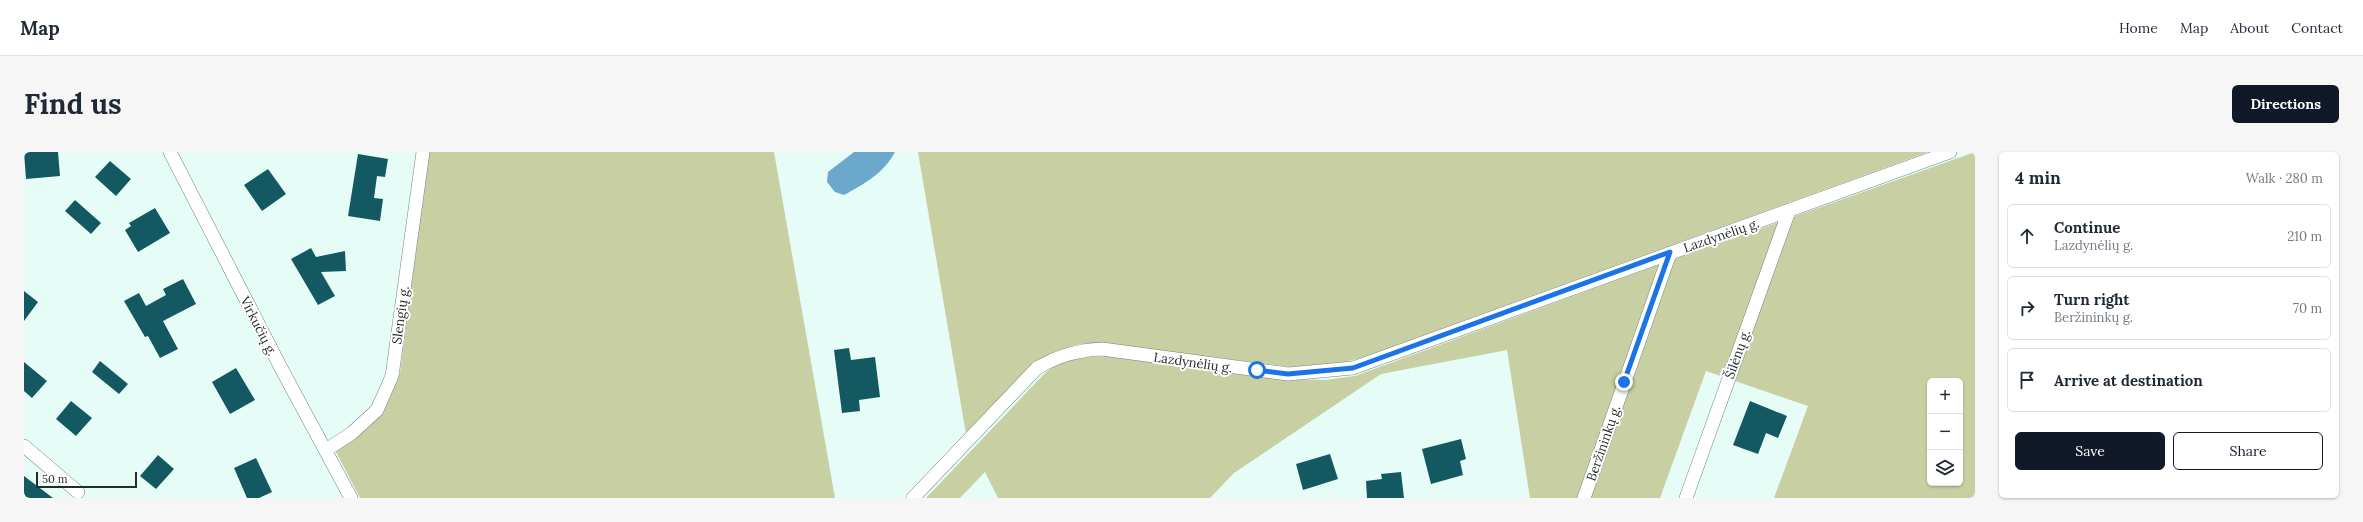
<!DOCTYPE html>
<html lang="en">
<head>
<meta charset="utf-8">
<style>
  :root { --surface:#fff; --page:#f6f6f7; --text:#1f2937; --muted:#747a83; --line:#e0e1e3; --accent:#111827 }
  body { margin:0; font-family:Lora,serif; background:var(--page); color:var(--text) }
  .controls { position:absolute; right:12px; bottom:12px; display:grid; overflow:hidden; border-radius:6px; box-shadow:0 1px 3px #0004 }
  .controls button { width:36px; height:36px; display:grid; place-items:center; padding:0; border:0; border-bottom:1px solid var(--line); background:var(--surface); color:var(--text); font:20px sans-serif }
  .scale { position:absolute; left:12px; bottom:10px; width:101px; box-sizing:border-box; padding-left:4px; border:2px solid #242d2a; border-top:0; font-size:11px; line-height:14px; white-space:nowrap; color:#242d2a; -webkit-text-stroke:3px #fff; paint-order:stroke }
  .stop { position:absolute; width:12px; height:12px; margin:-9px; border:3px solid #1a73e8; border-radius:50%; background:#fff }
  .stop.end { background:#1a73e8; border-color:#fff; box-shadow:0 1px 4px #0008 }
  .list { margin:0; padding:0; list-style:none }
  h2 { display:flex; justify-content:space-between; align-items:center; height:52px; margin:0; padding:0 16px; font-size:17px }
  h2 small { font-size:13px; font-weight:400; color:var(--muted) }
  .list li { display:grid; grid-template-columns:26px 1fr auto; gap:12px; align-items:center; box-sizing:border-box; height:64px; margin:0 8px 8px; padding:0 8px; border:1px solid var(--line); border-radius:6px }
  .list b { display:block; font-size:15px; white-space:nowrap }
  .list p { margin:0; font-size:13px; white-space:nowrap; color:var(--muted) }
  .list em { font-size:13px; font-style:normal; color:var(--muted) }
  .actions { display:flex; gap:8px; padding:12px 16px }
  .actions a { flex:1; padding:9px 0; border:1px solid var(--accent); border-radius:6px; text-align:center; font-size:14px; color:var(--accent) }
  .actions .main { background:var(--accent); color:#fff }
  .icon { flex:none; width:22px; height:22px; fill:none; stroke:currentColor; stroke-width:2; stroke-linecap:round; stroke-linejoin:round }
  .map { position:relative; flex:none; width:1951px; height:346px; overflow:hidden; border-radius:6px }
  header { display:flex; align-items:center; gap:24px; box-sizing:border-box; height:56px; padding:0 20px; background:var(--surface); border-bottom:1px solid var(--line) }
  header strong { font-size:19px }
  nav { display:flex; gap:22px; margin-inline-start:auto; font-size:14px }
  .intro { display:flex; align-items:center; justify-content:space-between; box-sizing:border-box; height:96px; padding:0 24px }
  h1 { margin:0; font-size:28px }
  .button { padding:10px 18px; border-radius:6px; background:var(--accent); color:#fff; font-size:14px; font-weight:700 }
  main { display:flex; gap:24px; padding:0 24px }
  aside { flex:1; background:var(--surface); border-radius:6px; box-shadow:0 1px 3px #0004 }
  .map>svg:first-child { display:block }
  .green { fill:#c8cfa2; fill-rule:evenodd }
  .water { fill:#6ba8cc }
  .building { fill:#145961 }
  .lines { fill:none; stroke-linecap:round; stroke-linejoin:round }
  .minor-casing { stroke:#6f857f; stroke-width:14 }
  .minor { stroke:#fff; stroke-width:13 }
  .route { stroke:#1a73e8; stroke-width:5 }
  .labels { text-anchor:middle; stroke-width:4; stroke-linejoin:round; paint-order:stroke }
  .street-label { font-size:13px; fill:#242d2a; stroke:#fff }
</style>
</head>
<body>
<header>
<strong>Map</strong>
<nav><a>Home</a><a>Map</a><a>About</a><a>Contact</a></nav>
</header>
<div class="intro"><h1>Find us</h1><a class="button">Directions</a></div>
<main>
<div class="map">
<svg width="1951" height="346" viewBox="0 0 1951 346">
  <rect width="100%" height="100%" fill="#e5fdf6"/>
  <path class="green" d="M405 0H750L811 346H336L312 300 331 285 358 261 376 221Z
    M894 0H1904L1340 205 1313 212 1267 215 1076 191 1056 192 1035 198 1018 207 942 282Z
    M1951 0V346H1750L1784 254 1682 219 1636 346H1506L1483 198 1357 222 1210 321 1186 346H974L961 320 936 346H902L1022 220 1042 208 1062 205 1093 204 1262 227 1301 228 1331 224 1601 125ZM1906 229H1936V331H1906Z"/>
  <path class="water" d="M830 0H871C860 21 840 32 820 43L811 40 803 30 804 20Z"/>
  <path class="building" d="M0 0H34L36 24 2 27Z
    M334 2 364 7 361 25 353 24 350 46 359 47 356 69 324 64Z
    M86 9 107 27 92 44 71 25Z
    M244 17 262 42 238 59 220 33Z
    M51 48 77 71 67 82 41 59Z
    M131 56 146 81 114 100 101 78 107 74 105 71Z
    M287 96 292 105 321 99 322 119 297 120 311 144 294 153 267 107Z
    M159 127 172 152 139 169 154 197 136 206 124 184 121 185 100 149 115 141 122 154 142 143 139 137Z
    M0 139 14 150 0 169Z
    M825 196 827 208 851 205 856 245 835 248 836 259 818 261 810 198Z
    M76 209 104 232 95 242 68 220Z
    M0 210 23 229 8 246 0 239Z
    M212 216 231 248 206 262 188 230Z
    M47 249 68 266 52 284 32 267Z
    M1726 249 1763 264 1754 286 1742 281 1734 302 1709 293Z
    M1437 287 1442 307 1436 309 1439 323 1407 332 1398 297Z
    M1306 302 1314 327 1279 338 1272 312Z
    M134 303 150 317 132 337 116 324Z
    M232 306 248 340 235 346H223L210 316Z
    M1377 320 1380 346H1343L1342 329 1358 327 1357 322Z
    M0 324 29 346H0Z"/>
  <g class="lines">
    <g class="minor-casing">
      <path id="minor" d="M146 0 257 216 327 346
        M0 294 54 340
        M302 298 328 281 353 258 368 224 399 0
        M889 346 1013 216C1034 204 1053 198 1078 197L1264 222 1329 216 1926 0
        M1560 346 1646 101
        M1662 346 1765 59"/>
    </g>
    <use href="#minor" class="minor"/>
  </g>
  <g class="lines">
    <path class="route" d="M1233 218 1264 222 1329 216 1646 100 1600 230"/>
  </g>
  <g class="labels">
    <g class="street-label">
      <text transform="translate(1697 83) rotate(-19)" y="5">Lazdynėlių g.</text>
      <text transform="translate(376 163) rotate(-82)" y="5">Slengių g.</text>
      <text transform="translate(235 174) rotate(63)" y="5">Virkučių g.</text>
      <text transform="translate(1713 202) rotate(-70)" y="5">Šilėnų g.</text>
      <text transform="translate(1169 210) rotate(8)" y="5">Lazdynėlių g.</text>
      <text transform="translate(1579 291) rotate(-71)" y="5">Beržininkų g.</text>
    </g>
  </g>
</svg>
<div class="controls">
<button>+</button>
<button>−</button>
<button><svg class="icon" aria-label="layers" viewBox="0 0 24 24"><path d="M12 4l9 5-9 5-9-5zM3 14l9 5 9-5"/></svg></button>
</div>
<div class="scale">50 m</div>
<div class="stop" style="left:1233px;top:218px"></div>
<div class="stop end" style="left:1600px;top:230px"></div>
</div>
<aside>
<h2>4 min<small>Walk · 280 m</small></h2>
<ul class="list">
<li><svg class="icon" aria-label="ahead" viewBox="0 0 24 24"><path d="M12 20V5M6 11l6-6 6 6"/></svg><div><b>Continue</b><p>Lazdynėlių g.</p></div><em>210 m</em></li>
<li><svg class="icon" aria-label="right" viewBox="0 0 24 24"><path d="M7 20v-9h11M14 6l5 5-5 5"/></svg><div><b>Turn right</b><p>Beržininkų g.</p></div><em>70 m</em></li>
<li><svg class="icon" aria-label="arrive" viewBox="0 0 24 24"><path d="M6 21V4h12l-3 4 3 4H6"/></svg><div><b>Arrive at destination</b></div></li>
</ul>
<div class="actions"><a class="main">Save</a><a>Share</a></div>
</aside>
</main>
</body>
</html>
